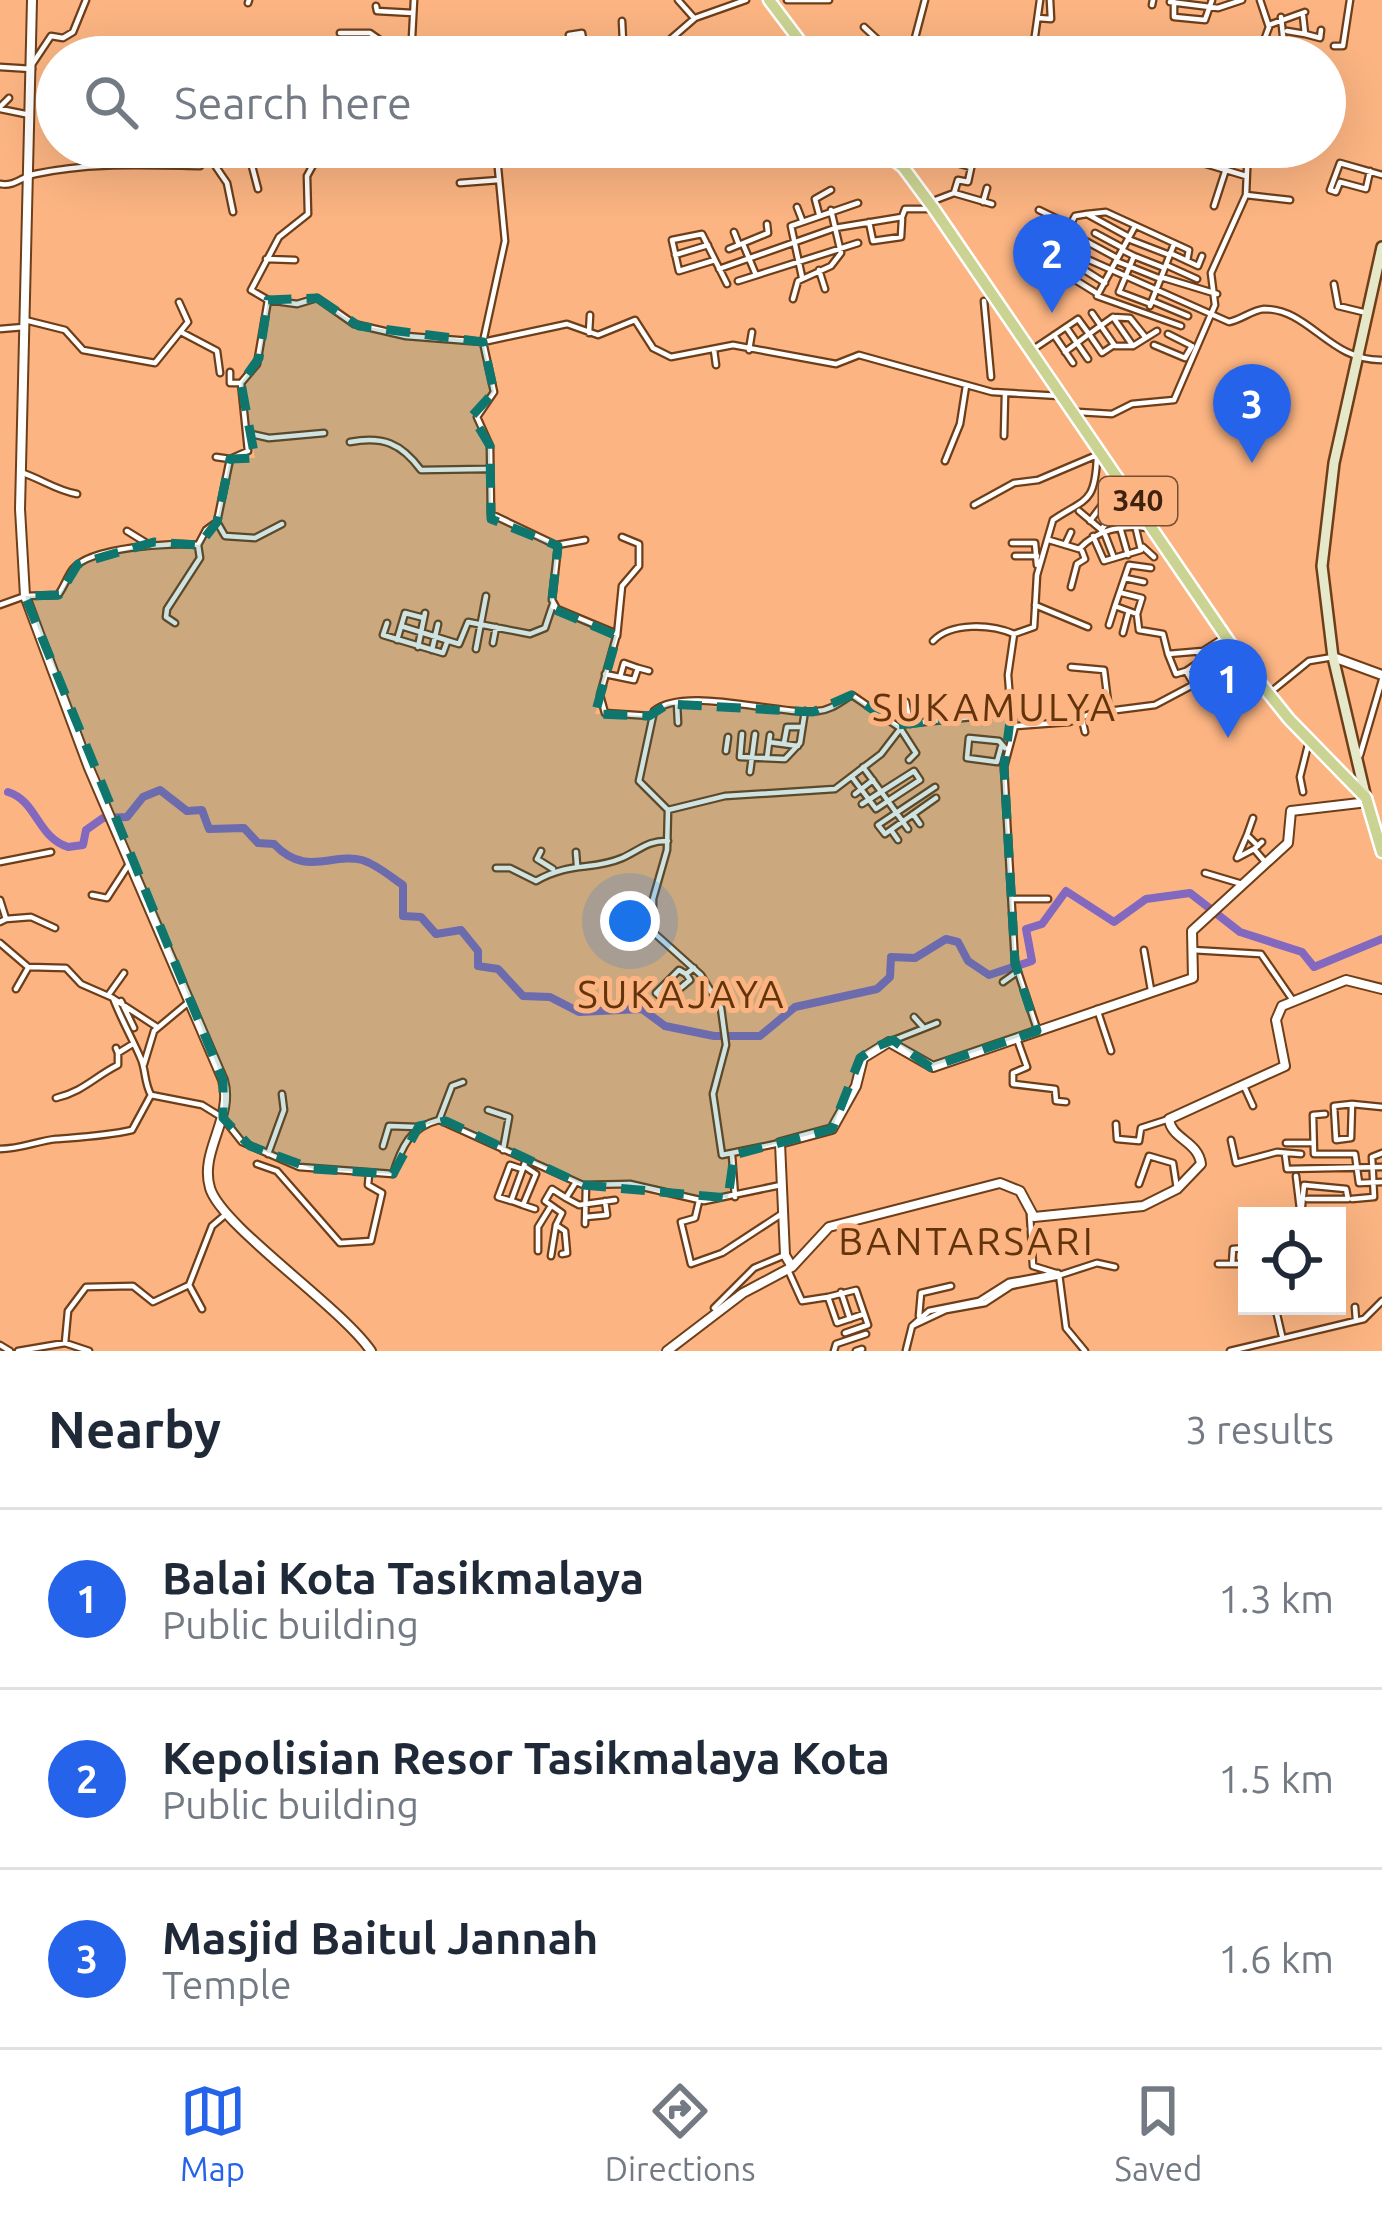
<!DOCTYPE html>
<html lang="en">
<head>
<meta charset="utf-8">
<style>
  :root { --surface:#fff; --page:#f6f6f7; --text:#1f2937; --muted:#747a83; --line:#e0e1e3; --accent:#2563eb }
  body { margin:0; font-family:Ubuntu,sans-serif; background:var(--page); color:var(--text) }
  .controls { position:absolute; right:36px; bottom:36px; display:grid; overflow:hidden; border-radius:0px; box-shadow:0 12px 48px #0002 }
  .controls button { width:108px; height:108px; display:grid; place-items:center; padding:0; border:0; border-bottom:3px solid var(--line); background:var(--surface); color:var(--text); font:60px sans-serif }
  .you { position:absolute; left:630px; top:921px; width:42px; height:42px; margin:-30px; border:9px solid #fff; border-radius:50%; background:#1a73e8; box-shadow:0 0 0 18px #1a73e833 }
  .badge { display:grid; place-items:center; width:78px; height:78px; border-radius:50%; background:var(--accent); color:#fff; font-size:39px; font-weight:700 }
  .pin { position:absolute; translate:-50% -99px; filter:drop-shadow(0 3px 6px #0008) }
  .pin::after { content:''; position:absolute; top:63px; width:42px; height:36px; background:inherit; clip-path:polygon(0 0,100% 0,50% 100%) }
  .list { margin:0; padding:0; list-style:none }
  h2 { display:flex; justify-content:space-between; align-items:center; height:156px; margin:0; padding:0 48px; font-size:51px }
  h2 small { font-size:39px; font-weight:400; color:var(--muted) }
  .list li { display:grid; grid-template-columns:78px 1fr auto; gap:36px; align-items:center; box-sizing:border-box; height:180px; padding:0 48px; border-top:3px solid var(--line) }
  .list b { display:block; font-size:45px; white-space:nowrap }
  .list p { margin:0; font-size:39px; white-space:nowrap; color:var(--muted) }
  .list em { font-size:39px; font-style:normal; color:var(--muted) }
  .icon { flex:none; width:66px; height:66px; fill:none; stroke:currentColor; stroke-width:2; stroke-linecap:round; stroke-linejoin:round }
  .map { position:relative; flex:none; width:1382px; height:1351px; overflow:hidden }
  .search { position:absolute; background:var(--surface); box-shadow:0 12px 48px #0002; left:36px; right:36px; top:36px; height:132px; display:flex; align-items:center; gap:30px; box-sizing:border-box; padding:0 42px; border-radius:66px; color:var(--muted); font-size:45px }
  .sheet { height:696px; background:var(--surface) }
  nav { display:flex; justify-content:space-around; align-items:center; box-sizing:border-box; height:168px; border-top:3px solid var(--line); background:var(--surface); font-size:33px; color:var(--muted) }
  nav a { display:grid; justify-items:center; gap:6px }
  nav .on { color:var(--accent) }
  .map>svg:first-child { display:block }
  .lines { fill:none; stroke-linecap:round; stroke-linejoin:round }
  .river { stroke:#8268be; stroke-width:8 }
  .minor-casing { stroke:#6e3e18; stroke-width:9 }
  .tertiary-casing { stroke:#6e3e18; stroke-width:12 }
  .secondary-casing { stroke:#6e3e18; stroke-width:14 }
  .primary-casing { stroke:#fff; stroke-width:15 }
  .minor { stroke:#fff; stroke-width:4.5 }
  .tertiary { stroke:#fff; stroke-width:8 }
  .secondary { stroke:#e5e9c9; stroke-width:9 }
  .primary { stroke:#cbd392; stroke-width:10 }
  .marked { fill:#0f766e; fill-opacity:0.2; stroke:#0f766e; stroke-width:9; stroke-dasharray:24 15; stroke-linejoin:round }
  .labels { text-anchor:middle; stroke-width:10; stroke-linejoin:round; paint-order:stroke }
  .shield { fill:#fbb482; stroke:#774e30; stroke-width:3 }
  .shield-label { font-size:30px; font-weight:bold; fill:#3e220d }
  .quarter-label { font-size:39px; letter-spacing:3px; fill:#63340b; stroke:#fbb482 }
</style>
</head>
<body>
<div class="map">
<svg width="1382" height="1351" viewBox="0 0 1382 1351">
  <rect width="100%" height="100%" fill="#fbb482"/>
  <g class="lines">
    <path class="river" d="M8 792C37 801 37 837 68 847L83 845 86 830 103 818 127 817 143 797 160 790 187 811 202 810 209 829 244 828 258 843 274 844C306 878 332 852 362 860 376 864 391 877 403 885V916L421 917 436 934 461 930 478 951V966L498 969 523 996 550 997 579 1012 642 1009 665 1026 714 1036H760L795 1007 877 989 890 977 891 957 915 958 946 939 958 942 968 961 989 975 1032 961 1026 929 1042 924 1066 891 1114 922 1146 899 1190 893 1240 932 1302 952 1314 967 1382 939"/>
    <g class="minor-casing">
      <path id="minor" d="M678 0 694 18
        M787 0H829
        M1170 2 1218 8 1242 0
        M1174 2V17L1205 20 1212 0
        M248 3 249 0
        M1152 5 1153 0
        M376 6 377 11 413 13
        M1281 17 1284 45 1305 50
        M1038 18 1051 19 1050 0
        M622 21 623 41
        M1269 25 1305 12
        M864 27 892 53
        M1287 31 1305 34 1303 16
        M340 33H370L387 45 411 41
        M1305 34 1320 38 1321 30
        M569 35 582 33 586 57
        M1334 46H1343L1350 0
        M411 57 414 0
        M606 57 604 44 615 43
        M650 57 695 18 746 0
        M885 57 915 38 925 0
        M1032 57 1040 0
        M1258 57 1269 27 1260 0
        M33 63 51 36 63 38 73 32 86 0
        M0 67 32 69
        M0 107 9 98
        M0 109 30 115
        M247 147 258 189
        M496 147 505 241 483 342 494 392 477 417 490 446 491 514 558 546 552 600 557 609 617 634 600 695 605 713 651 716
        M1164 147 1166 152 1246 176
        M982 148 983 147
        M1248 154 1268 160
        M998 157 1006 147
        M210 158 227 183 233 212
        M949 161 971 167
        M1370 171 1366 189 1340 182 1336 192 1330 190 1340 163 1382 175
        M460 183 499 180
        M0 184C14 187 21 177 35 174 89 162 146 165 200 166L217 147
        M954 193 992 204
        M1246 195 1290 200
        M933 201 954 193 958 180 968 182 974 154 957 148
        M983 202 987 188
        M1214 206 1225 172
        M797 207 802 220
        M1039 210 1070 225
        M819 214 815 199 831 190
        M869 222 873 241 901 237 902 219
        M1042 223 1063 235
        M1134 228 1097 296 1181 326
        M734 232 739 245
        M1095 233 1123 248
        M1129 237 1087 214 1106 212 1189 250 1187 261
        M1080 238 1117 258
        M1042 239 1229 322C1241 320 1252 310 1264 309 1310 309 1329 361 1382 360
        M1128 239 1167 254
        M743 244 756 275
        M1058 248 1075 216 1087 214
        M729 249 768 233 767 224
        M1124 251 1134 256 1119 292 1151 304
        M1170 253 1198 266 1202 256
        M675 255 708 245
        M1044 255 1072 270
        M1134 256 1162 267
        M266 259 295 260
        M715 260 679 271 672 240 702 234 727 284
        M1116 261 1161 279
        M1075 264 1105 283
        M1166 265 1197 279
        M1075 266 1069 276 1098 294
        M719 269 835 228 902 217 905 209H928
        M819 270 825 289
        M802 277 791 226 858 203
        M1161 277 1217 294
        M738 281 858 243
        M1334 284 1338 306 1367 313
        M793 299 798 281 831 266 841 253 831 210
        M268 300 297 304 317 298 354 324 406 336 483 342 567 324 598 335 635 320 653 348 671 357 733 345 836 364 859 355 992 392 1060 396
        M984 301 991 377
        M1152 301 1188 316
        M1150 306 1174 244
        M1092 313 1115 346H1133
        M1113 317 1130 318 1146 338
        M25 320 65 330 83 350 155 363 188 322 179 302
        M1066 327 1088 359
        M0 329 24 327
        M181 332 217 351 220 373
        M589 333 590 315
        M1168 334 1190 345
        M1054 335 1073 363
        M1154 345 1185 358 1192 346
        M1035 348 1078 319 1089 334 1113 317 1133 346 1157 331
        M714 350 716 365
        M749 350 752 332
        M1065 352 1089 334 1102 353 1114 345
        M230 372V383H241
        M1078 412 1112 414 1132 404 1174 400 1215 305 1211 273 1246 195 1248 147
        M247 433 269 438 324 433
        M1004 436 1005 394
        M350 442C383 436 401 443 421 470L486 469
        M216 457 230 459
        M945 461 960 424 966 386
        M20 472C42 479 55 490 77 494
        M974 505 1014 483 1038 480 1097 455
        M1079 511 1104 532 1114 558
        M1090 521 1105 501
        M217 522 225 536 255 538 282 524
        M1120 527 1128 555
        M1101 530 1112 516
        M127 531 148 544
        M1093 536 1104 561 1141 550 1136 529
        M1049 540 1079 549C1097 530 1122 524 1147 528
        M1012 543H1035L1037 565
        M198 545 206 530 217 522 230 459 248 451 241 383 257 364 268 300 251 290 279 237 308 214 307 176 323 147
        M557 545 585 540
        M1065 545 1071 532
        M1143 547 1154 557
        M1015 556H1037
        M1151 568 1129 565 1115 606 1137 614 1139 630 1163 634 1168 654 1203 651 1225 637
        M1125 578 1144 582
        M1071 587 1077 564 1085 559 1082 551
        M1122 593 1142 598 1137 614
        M0 605 25 596 58 595C64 587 67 577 73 569 90 547 172 542 198 545L200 558 167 609 166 617 175 623
        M1035 605 1088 627
        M387 623 383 635 443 653 447 642
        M1109 625 1115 606
        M401 626 459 644 468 622 530 634 545 628 553 604
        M1123 633 1128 614
        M617 636 622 586 639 566V544L622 537
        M397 640 405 613 424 618
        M933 641C951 622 991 624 1014 634
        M493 643 496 627
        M418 647 425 613
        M476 649 486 596
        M432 650 438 624
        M1168 654 1176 674 1186 671 1195 686
        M1071 667 1104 670 1109 710
        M1186 671 1202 660 1198 652
        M605 674 634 680 638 668 649 671
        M620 677 624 663 638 668
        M1272 691 1309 661 1333 657
        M906 702 910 724
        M677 704 678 723
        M1011 713 1008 675 1014 634 1034 627 1037 575 1053 520C1085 498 1095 505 1097 457
        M1082 719 1085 732
        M1015 726 1069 722 1093 713 1155 705 1240 660
        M742 734 740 757 785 759 800 743 805 711
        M769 742 798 746
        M784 743 787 727H800
        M1001 747 997 762 967 758 969 738 999 741 1005 748
        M726 751 728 737
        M1360 755 1382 680
        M767 758 770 735
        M750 772 755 734
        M852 777 876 809 888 801 863 767
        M935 787 878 825 885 834 936 798
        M1303 792 1300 777 1309 741
        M855 794 873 780
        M862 804 914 771 920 780 888 801 908 829
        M668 810 725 796 835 789 881 754 904 724 1011 713 1015 726 1004 767 1015 963 1037 1029
        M913 814 920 824
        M1253 818 1247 835 1258 846
        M891 830 898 840
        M1247 835 1237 858 1254 849
        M1262 842 1254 849 1266 863
        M541 851 537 859 553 869
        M576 852 577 865
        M0 862 51 852
        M496 868H510L536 881C571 861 592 871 622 858 640 850 648 840 668 841
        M1205 873 1242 884
        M92 895 107 898 129 864
        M1012 899H1048
        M0 900 6 919 0 922
        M6 919 31 917 55 928
        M0 943 28 967 66 968 81 984 113 998C121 1019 132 1038 141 1059 146 1071 144 1082 151 1095L202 1105 223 1118 242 1142 299 1167 393 1174C401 1148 410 1127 439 1120L583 1185 630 1184 704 1201 781 1185
        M1144 950 1151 990
        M1192 950 1261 954 1292 999
        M686 974 690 980 665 1001 656 993 679 970 686 974 694 968
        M1003 982 1017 972
        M16 989 28 968
        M109 994 124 973
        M114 999 157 1027
        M121 1001 134 1028
        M1097 1009 1111 1051
        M914 1017 923 1027
        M1017 1039 1027 1067 1013 1073V1084L1055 1089 1056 1101 1066 1102
        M889 1042 937 1023
        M116 1048 118 1053 131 1045
        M144 1064 154 1031 190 1001
        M1243 1084 1253 1106
        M56 1098C84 1091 94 1077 118 1065V1053
        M1352 1104 1334 1106 1336 1140 1351 1138 1352 1104 1382 1107
        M488 1110 509 1117 503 1150
        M1325 1114 1313 1115 1314 1154H1355L1359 1183 1382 1182
        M439 1120 452 1086 463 1082
        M1116 1124 1117 1139 1139 1141 1141 1128 1169 1119
        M1231 1140 1236 1163 1277 1152 1301 1154
        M780 1143 722 1155 713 1094 726 1045 721 1008 701 975 653 932V899L667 850 668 810 639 781 654 711C685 685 779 716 818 711 832 710 841 701 852 695L900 728 916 753 909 760
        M1286 1143H1313
        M383 1146 389 1126 418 1127
        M0 1149C21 1149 37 1141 56 1139 82 1137 106 1136 132 1130L151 1095
        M268 1154 284 1110 282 1094
        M1285 1154 1287 1169 1382 1167
        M732 1155 735 1197
        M257 1164 277 1171 340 1243 371 1241 382 1193 368 1185 369 1174
        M522 1169 510 1165 498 1197 511 1201 526 1160
        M1296 1176 1300 1209
        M1139 1184 1149 1156 1173 1163 1177 1189
        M566 1198 579 1205 615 1200
        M1307 1199H1348
        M1352 1199 1374 1197 1372 1157 1382 1153
        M512 1201 523 1205 536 1174 524 1166
        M699 1201 695 1218 681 1222 691 1264 722 1253 780 1215
        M523 1205 535 1209
        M1030 1215 1033 1266 1059 1274 1066 1328 1085 1351
        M1301 1216 1304 1185 1346 1189 1348 1199
        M586 1217 607 1215 605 1201
        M585 1224 586 1185
        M538 1251V1227L551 1206
        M562 1254 567 1253 565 1231 556 1225 562 1213 545 1201 552 1189 566 1198 576 1182
        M551 1256 556 1225
        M1218 1264H1247
        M1232 1264 1233 1249 1247 1248
        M788 1270 802 1301 828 1297 837 1323 864 1314
        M1058 1273 1009 1282 979 1301 929 1311 912 1326 946 1310 985 1303 1011 1286 1060 1276
        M1060 1275 1097 1263 1115 1267
        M189 1285 202 1309
        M841 1292 850 1319
        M828 1297 856 1290 868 1325 845 1333
        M1275 1306 1282 1336
        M1355 1307 1356 1320
        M714 1308 754 1268 785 1255
        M919 1316 921 1293 951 1286
        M65 1343 68 1311 86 1287 133 1286 153 1302 189 1285 212 1226 225 1215
        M0 1345 10 1351
        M906 1350 912 1326
        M18 1351 65 1343 89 1351
        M834 1351 836 1344 866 1334
        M856 1351 862 1349
        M1230 1351 1364 1319 1382 1301"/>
    </g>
    <g class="tertiary-casing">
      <path id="tertiary" d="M32 0 20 509 25 596 89 768 223 1080C234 1118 199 1151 210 1188 221 1226 340 1306 371 1351
        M1333 657 1382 675
        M792 1267 785 1255 780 1143 832 1129 856 1086 863 1058 889 1042 933 1067 1193 978 1192 931 1288 843 1291 811 1368 802
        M667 1351 743 1293 792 1267 829 1227 1000 1183 1020 1191 1034 1217 1143 1206 1177 1189 1201 1164C1198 1141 1171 1139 1169 1119L1285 1066 1276 1020 1282 1006 1346 980 1382 989"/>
    </g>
    <g class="secondary-casing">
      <path id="secondary" d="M1366 798 1333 657 1322 566 1334 463 1382 247"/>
    </g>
    <g class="primary-casing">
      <path id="primary" d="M769 0 812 57
        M876 147 903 167 934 209 1241 659 1289 719 1366 798 1382 852"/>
    </g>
    <use href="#minor" class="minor"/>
    <use href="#tertiary" class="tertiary"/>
    <use href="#secondary" class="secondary"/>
    <use href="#primary" class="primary"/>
  </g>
  <path class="marked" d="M317 298 359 326 483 342 494 392 472 416 490 446 491 519 558 546 551 608 617 636 595 714 649 716 668 704 813 712 851 695 896 725 1011 713 1004 767 1015 963 1037 1031 930 1067 893 1040 875 1047 860 1058 832 1129 734 1155 728 1198 583 1185 446 1121 419 1126 393 1174 313 1169 250 1146 223 1118V1080L25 596 59 595 78 564 154 542 199 545 217 522 230 459 255 458 241 383 259 358 268 300Z"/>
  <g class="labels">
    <rect class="shield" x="1099" y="477" width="78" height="48" rx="9"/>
    <g class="shield-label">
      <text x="1138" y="511">340</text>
    </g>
    <g class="quarter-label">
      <text x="995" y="721">SUKAMULYA</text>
      <text x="682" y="1008">SUKAJAYA</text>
      <text x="967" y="1255">BANTARSARI</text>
    </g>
  </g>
</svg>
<div class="controls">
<button><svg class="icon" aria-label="locate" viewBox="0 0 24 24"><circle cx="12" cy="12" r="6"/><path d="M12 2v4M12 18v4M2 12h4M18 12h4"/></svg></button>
</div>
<div class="you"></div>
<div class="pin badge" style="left:1228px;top:738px">1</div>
<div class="pin badge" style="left:1052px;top:313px">2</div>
<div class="pin badge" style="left:1252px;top:463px">3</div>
<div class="search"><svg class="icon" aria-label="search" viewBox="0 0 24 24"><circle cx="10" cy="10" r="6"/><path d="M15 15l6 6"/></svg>Search here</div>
</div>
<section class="sheet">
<h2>Nearby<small>3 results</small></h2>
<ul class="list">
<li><span class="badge">1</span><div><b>Balai Kota Tasikmalaya</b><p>Public building</p></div><em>1.3 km</em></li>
<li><span class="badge">2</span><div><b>Kepolisian Resor Tasikmalaya Kota</b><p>Public building</p></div><em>1.5 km</em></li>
<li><span class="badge">3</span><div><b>Masjid Baitul Jannah</b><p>Temple</p></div><em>1.6 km</em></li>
</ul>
</section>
<nav>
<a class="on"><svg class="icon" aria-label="map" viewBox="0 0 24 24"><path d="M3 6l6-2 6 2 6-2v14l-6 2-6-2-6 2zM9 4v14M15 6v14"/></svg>Map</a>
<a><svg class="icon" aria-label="directions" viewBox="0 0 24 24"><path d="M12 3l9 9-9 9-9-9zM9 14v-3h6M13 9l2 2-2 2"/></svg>Directions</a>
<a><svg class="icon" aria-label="saved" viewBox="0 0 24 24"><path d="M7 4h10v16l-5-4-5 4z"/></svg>Saved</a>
</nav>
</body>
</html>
